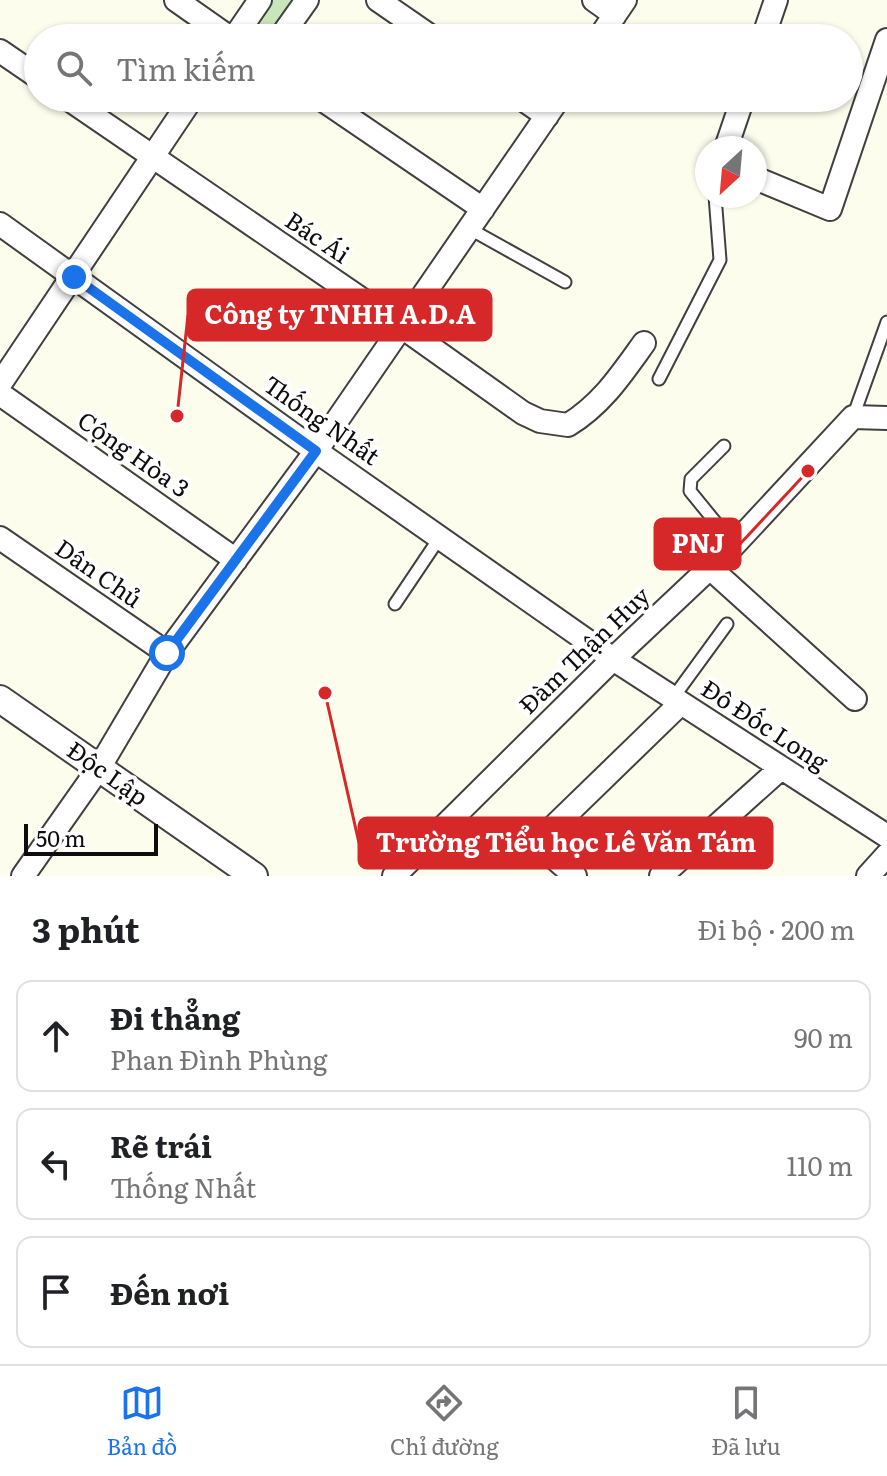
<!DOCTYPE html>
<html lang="vi">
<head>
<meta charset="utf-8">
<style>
  :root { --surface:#fff; --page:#f2f2f2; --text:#202124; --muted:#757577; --line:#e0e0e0; --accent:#1a73e8 }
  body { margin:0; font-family:Literata,serif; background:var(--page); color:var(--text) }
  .compass { position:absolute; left:695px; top:136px; width:72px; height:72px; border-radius:50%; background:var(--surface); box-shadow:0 2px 6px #0004; rotate:206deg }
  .scale { position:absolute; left:24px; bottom:20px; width:134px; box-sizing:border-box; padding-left:8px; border:4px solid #0d0d0d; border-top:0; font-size:22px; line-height:28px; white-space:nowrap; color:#0d0d0d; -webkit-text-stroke:6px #fff; paint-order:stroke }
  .stop { position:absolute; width:24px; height:24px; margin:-18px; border:6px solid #1a73e8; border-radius:50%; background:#fff }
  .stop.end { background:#1a73e8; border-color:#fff; box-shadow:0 2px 8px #0008 }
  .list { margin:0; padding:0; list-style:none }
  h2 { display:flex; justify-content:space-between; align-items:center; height:104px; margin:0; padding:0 32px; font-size:34px }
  h2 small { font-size:26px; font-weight:400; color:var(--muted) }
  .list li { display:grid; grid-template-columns:52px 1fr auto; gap:24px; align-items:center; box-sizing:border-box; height:112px; margin:0 16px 16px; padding:0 16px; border:2px solid var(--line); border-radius:16px }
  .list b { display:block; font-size:30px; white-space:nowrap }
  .list p { margin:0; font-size:26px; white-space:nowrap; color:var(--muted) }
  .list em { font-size:26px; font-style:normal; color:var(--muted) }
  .icon { flex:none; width:44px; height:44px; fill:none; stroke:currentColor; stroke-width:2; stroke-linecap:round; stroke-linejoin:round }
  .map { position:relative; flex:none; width:887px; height:876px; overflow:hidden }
  .search { position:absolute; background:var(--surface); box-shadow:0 2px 6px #0004; left:24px; right:24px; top:24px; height:88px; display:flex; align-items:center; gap:20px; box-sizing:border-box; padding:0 28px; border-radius:44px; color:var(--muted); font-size:30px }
  .sheet { height:488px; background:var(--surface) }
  nav { display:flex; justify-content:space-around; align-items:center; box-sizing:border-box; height:112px; border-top:2px solid var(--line); background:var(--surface); font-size:22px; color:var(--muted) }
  nav a { display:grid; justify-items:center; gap:4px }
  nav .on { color:var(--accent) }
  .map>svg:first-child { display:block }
  .green { fill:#c9e5ba }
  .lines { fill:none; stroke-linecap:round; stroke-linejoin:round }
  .service-casing { stroke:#404040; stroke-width:15 }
  .minor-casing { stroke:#404040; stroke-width:26 }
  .tertiary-casing { stroke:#404040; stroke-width:30 }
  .service { stroke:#fff; stroke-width:11 }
  .minor { stroke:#fff; stroke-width:22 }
  .tertiary { stroke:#fff; stroke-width:26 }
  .route { stroke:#1a73e8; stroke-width:10 }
  .labels { text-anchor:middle; stroke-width:8; stroke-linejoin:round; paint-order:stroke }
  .street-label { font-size:24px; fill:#0d0d0d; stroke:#fff }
  .leader { fill:none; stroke:#d62828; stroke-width:3 }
  .callout-dot { fill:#d62828; stroke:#fff; stroke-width:3 }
  .callout { fill:#d62828; stroke:#d62828; stroke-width:3 }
  .callout-label { font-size:26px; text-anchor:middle; font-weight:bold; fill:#fff }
</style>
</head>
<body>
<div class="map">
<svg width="887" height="876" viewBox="0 0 887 876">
  <rect width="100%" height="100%" fill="#fdfdee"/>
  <path class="green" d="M271 0H296L270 38H265L251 29Z"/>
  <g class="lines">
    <g class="service-casing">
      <path id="service" d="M470 229 565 282
        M659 379 720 260 715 196
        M853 417 887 322
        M724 446 691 479 690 491 734 545
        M395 604 440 537
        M673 698 727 624"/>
    </g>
    <g class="minor-casing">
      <path id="minor" d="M176 0 230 38
        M378 0 433 38
        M594 0 615 15
        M234 38 260 0
        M280 38 307 0
        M599 38 625 0
        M763 38 776 0
        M0 51 38 77
        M67 98 402 327 523 413 540 421 568 425C602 404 621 375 644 343
        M320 98 483 209
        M521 98 547 116
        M726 148 743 98
        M755 178 830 209 887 40
        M0 224 316 451 613 659 887 836
        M0 384 192 98
        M0 394 236 560
        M0 538 167 653
        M710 568 855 699
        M543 837 681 703
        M536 842 575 876
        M23 876 99 768 167 653 316 451 559 98
        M394 876 613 659 734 545 853 417 887 418
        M661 876 781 768
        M868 876 887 855"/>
    </g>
    <g class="tertiary-casing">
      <path id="tertiary" d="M0 699 254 876"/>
    </g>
    <use href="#service" class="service"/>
    <use href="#minor" class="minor"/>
    <use href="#tertiary" class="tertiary"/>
  </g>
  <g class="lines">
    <path class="route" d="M74 277 316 451 167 653"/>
  </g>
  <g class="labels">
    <g class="street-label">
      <text transform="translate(317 238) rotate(34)" y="8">Bác Ái</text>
      <text transform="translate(321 421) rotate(35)" y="8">Thống Nhất</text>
      <text transform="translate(133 455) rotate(35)" y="8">Cộng Hòa 3</text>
      <text transform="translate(98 574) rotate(35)" y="8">Dân Chủ</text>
      <text transform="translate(585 651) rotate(-44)" y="8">Đàm Thận Huy</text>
      <text transform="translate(764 726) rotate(33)" y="8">Đô Đốc Long</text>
      <text transform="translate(107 774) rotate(35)" y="8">Độc Lập</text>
    </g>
  </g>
  <path class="leader" d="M177 416L188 315M808 471L740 544M325 693L359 843"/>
  <g class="callout-dot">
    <circle cx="177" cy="416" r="8"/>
    <circle cx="808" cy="471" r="8"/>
    <circle cx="325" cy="693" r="8"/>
  </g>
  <g class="callout">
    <rect x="188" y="290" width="303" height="50" rx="8"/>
    <rect x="655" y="519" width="85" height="50" rx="8"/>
    <rect x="359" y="818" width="413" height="50" rx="8"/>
  </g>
  <g class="callout-label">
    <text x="340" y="324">Công ty TNHH A.D.A</text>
    <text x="698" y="553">PNJ</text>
    <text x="566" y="852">Trường Tiểu học Lê Văn Tám</text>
  </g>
</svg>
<svg class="compass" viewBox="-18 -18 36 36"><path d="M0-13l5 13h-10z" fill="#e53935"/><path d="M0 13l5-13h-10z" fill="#757577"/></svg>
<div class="scale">50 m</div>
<div class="stop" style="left:167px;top:653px"></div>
<div class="stop end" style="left:74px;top:277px"></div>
<div class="search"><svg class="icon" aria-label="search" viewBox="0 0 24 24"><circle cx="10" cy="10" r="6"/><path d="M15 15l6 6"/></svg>Tìm kiếm</div>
</div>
<section class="sheet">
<h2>3 phút<small>Đi bộ · 200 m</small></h2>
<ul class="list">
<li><svg class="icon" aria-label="ahead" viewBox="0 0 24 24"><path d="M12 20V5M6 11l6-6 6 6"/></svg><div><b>Đi thẳng</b><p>Phan Đình Phùng</p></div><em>90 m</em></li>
<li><svg class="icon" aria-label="left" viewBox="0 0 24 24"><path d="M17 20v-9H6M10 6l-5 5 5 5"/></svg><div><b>Rẽ trái</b><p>Thống Nhất</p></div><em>110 m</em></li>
<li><svg class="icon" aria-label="arrive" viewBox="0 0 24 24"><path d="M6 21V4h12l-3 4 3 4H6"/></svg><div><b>Đến nơi</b></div></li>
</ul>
</section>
<nav>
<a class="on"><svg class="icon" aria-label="map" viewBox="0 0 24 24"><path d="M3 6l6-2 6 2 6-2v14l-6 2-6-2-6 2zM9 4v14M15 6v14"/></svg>Bản đồ</a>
<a><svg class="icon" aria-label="directions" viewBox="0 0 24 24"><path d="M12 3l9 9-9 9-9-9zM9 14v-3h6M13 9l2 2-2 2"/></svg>Chỉ đường</a>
<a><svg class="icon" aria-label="saved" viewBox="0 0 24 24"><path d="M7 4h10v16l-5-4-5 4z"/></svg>Đã lưu</a>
</nav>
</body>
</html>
